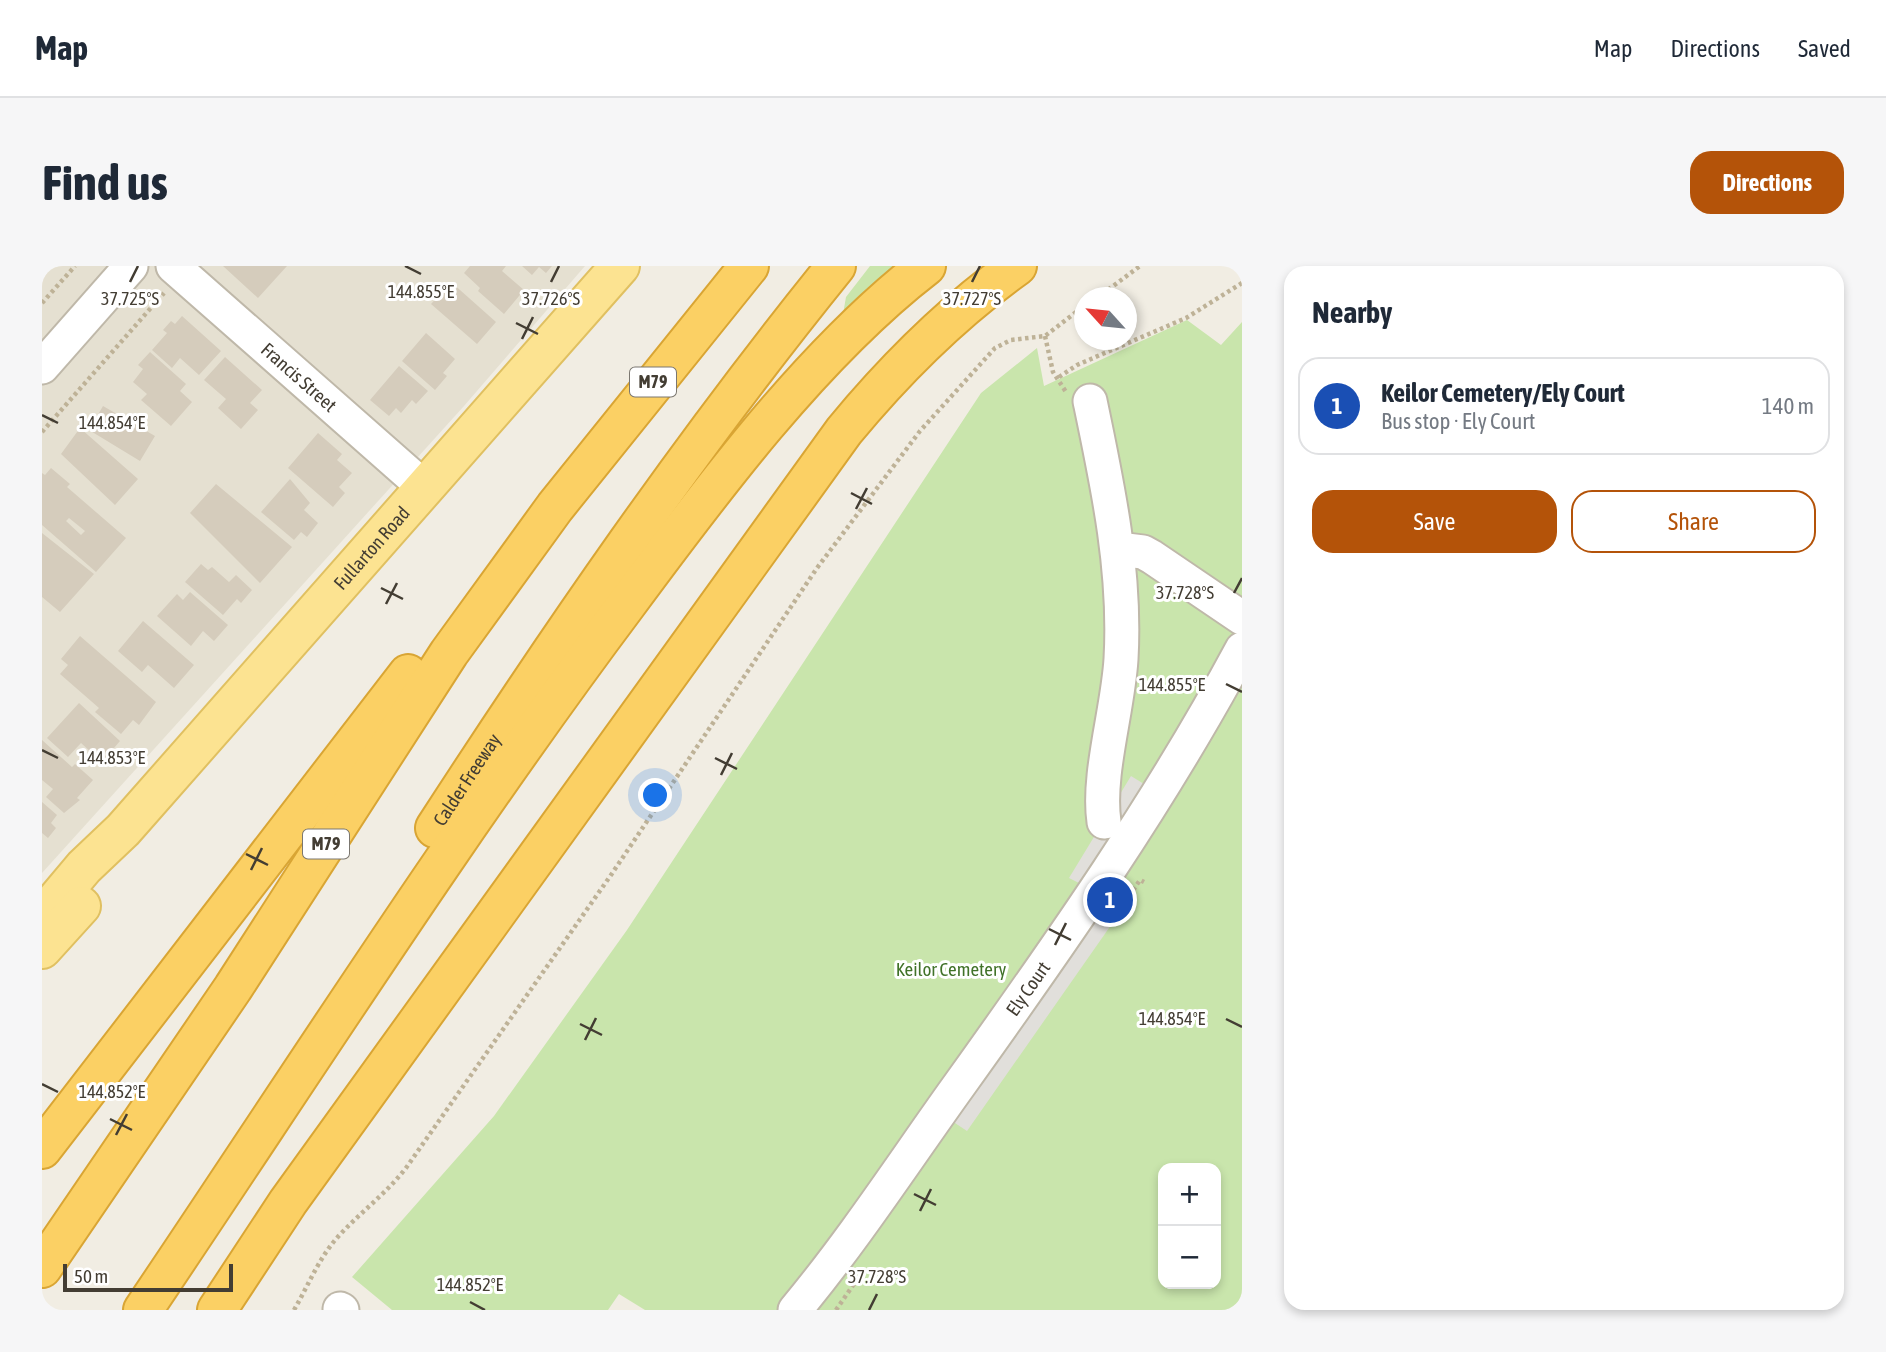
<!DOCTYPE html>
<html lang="en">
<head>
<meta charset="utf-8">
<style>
  :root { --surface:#fff; --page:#f6f6f7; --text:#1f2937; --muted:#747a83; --line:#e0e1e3; --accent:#b45309 }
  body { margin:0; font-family:"Asap Condensed",sans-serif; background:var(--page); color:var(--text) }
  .controls { position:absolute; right:21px; bottom:21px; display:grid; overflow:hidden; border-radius:14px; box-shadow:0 4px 10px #0003 }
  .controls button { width:63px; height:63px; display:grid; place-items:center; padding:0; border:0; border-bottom:2px solid var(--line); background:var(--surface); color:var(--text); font:35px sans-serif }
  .compass { position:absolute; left:1032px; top:21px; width:63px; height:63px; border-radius:50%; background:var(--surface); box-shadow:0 4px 10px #0003; rotate:297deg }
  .scale { position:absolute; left:21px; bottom:18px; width:170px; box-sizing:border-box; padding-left:7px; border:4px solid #433d33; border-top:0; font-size:19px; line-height:24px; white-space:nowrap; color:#433d33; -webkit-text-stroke:5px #fff; paint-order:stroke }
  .you { position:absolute; left:614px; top:530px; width:24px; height:24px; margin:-18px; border:5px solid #fff; border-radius:50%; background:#1a73e8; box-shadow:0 0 0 10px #1a73e833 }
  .badge { display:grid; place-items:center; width:46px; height:46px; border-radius:50%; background:var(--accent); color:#fff; font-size:23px; font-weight:700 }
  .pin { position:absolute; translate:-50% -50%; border:4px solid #fff; box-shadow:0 2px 7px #0006 }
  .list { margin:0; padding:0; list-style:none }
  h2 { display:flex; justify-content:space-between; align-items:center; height:91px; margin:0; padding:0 28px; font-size:30px }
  h2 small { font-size:23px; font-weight:400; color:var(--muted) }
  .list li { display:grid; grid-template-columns:46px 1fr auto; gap:21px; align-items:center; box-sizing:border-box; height:98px; margin:0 14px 14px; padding:0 14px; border:2px solid var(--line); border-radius:21px }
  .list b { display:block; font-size:26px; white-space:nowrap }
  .list p { margin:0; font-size:23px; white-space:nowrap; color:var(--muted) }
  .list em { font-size:23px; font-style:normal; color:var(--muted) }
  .actions { display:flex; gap:14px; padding:21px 28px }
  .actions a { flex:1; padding:16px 0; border:2px solid var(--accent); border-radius:21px; text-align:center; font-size:24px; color:var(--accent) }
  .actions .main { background:var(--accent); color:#fff }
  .map { position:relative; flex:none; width:1200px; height:1044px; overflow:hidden; border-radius:21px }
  header { display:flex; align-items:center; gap:42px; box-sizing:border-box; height:98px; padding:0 35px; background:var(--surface); border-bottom:2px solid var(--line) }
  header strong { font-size:33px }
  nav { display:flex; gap:38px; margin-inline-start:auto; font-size:24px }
  .intro { display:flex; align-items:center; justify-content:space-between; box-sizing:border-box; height:168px; padding:0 42px }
  h1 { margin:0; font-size:49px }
  .button { padding:18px 32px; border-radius:21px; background:var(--accent); color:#fff; font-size:24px; font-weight:700 }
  main { display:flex; gap:42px; padding:0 42px }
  aside { flex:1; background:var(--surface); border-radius:21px; box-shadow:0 4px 10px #0003 }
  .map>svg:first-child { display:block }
  .residential { fill:#e5e0d1 }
  .green { fill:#c9e5ac; fill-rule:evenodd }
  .parking { fill:#e1dfdb }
  .building { fill:#d5ccbc; fill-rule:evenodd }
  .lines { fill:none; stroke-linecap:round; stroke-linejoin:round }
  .minor-casing { stroke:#bfb8a9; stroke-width:37 }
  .major-casing { stroke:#e0c061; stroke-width:42 }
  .highway-casing { stroke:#d9a534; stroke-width:42 }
  .path { stroke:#beb297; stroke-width:4.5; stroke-dasharray:3.5 3.5; stroke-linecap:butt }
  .minor { stroke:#fff; stroke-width:33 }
  .major { stroke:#fce391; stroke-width:38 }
  .highway { stroke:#fbd064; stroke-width:38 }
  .ticks { fill:none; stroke:#433d33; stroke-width:2.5 }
  .labels { text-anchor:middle; stroke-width:6; stroke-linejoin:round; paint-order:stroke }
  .shield { fill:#fff; stroke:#7b7770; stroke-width:2 }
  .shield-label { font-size:18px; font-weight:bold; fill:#433d33 }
  .street-label { font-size:19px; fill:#433d33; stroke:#fff }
  .park-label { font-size:19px; fill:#417229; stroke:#fff }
  .ticks-label { font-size:18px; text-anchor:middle; fill:#433d33; stroke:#fff; stroke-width:6; stroke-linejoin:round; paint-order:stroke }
</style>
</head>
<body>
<header>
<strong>Map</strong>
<nav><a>Map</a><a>Directions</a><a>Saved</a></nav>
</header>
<div class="intro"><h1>Find us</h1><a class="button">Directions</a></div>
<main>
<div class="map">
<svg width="1200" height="1044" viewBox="0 0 1200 1044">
  <rect width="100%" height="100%" fill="#f1ede3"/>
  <path class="residential" d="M0 0H543L422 140 0 607Z"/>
  <path class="green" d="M828 0H853L801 48 804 31Z
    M1145 54 1179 79 1200 56V1044H603L577 1028 566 1044H350L310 1011 452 850 585 664 939 127 995 82 1002 120ZM1121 902H1174V1018H1121Z"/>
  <path class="parking" d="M1089 510 1102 518 1041 619 1027 612Z
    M1059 644 1074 652 925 865 910 855Z"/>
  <path class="building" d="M181 0H245L216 32Z
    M428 0H464L460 5 482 24 462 48 436 25 438 22 422 7Z
    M480 0H510L504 7 497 1 490 9Z
    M409 16 454 56 435 78 389 38Z
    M140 50 179 85 157 109 138 92 130 102 110 84 125 67 121 64 129 55 133 58Z
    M384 67 413 93 401 107 405 110 393 124 360 95Z
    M108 86 144 118 138 125 150 136 129 160 99 134 105 128 91 116 101 103 96 99Z
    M183 91 220 124 208 137 216 144 199 163 176 142 184 133 162 114Z
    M357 100 386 125 374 138 370 134 359 147 354 142 347 150 328 134Z
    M61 140 113 170 98 195 47 164Z
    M38 162 96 213 73 239 19 188Z
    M276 167 300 188 295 194 310 207 297 221 303 227 291 241 246 202Z
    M9 202 28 218 25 221 84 272 54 306 0 259V207L3 209ZM27 252 43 265 39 269 24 255Z
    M248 213 268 237 262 244 276 257 265 271 259 266 252 274 219 246Z
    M174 218 250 281 218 317 148 247Z
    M0 267 52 308 18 346 0 331Z
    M159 298 166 304 170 301 187 316 194 309 210 324 199 337 195 333 181 349 143 316Z
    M148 326 186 359 172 375 161 365 149 380 115 350 135 328 141 334Z
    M101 355 152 399 132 422 106 399 100 406 76 385Z
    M38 370 114 436 97 459 91 454 79 468 53 446 57 442 18 408 26 399 19 393Z
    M37 437 78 475 60 496 39 477 26 491 5 472Z
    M0 474 30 501 33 498 51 514 35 532 38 534 22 547 4 531 11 523 0 514Z
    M0 536 15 549 9 557 14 562 6 572 0 567Z"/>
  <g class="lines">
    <g class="minor-casing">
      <g id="minor">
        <path id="s1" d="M131 0 383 222"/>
        <path d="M0 101 89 0"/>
        <path d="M1048 135C1066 221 1084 305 1079 393 1076 444 1055 509 1062 556"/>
        <path d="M1076 283 1101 286 1110 291 1200 352"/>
        <path d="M298 1043 300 1044"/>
        <path id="s2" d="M753 1044C813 972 864 893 918 818 1019 677 1118 536 1200 383"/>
      </g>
    </g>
    <g class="major-casing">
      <g id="major">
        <path id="s3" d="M0 651 42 601 81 564 578 0"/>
        <path d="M0 683 39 640"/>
      </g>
    </g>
    <g class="highway-casing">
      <g id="highway">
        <path id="s4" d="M393 562C518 369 649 179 794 0"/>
        <path d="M0 883 366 408"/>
        <path d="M0 1002 191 722 407 387 513 241 707 0"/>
        <path d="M101 1044C260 808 413 567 584 339 669 224 771 87 884 0"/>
        <path d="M175 1044 246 936 802 165C854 102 908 48 975 0"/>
      </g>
    </g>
    <path class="path" d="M1055 32 1098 0
      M0 37 33 0
      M1003 70 1011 106 1024 126
      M1017 111 1035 99 1144 52 1200 17
      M0 166 122 27
      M1074 638 1079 642 1098 614 1102 616
      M252 1044C266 1020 276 994 294 973 316 948 343 929 364 902L569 609 775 302 878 165 953 82 969 74 1003 70 1042 40
      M794 1044 814 1015"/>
    <use href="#minor" class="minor"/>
    <use href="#major" class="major"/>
    <use href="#highway" class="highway"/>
  </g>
  <path class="ticks" d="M363 0 379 8M88 16 96 0M509 16 517 0M930 16 938 0M474 57 496 68M480 73 491 51M0 149 16 157M809 227 830 238M814 243 825 222M339 322 361 333M1192 327 1200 312M344 338 355 317M1184 418 1200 426M0 484 16 492M673 492 695 503M679 509 690 487M204 588 226 599M209 604 220 582M1007 663 1029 674M1013 679 1024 657M1184 753 1200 761M538 758 560 769M543 774 554 752M0 818 16 826M68 853 90 864M74 869 85 848M872 928 894 939M878 945 889 923M428 1036 443 1044M827 1044 835 1028"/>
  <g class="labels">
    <g class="shield">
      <rect x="588" y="101.5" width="46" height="29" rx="5"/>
      <rect x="261" y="563.5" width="46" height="29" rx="5"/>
    </g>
    <g class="shield-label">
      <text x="611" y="122">M79</text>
      <text x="284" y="584">M79</text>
    </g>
    <g class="street-label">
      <text dy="7" stroke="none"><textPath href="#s1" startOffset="168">Francis Street</textPath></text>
      <text dy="7" stroke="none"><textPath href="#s3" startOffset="495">Fullarton Road</textPath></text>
      <text dy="7" stroke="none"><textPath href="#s4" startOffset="58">Calder Freeway</textPath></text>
      <text dy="7" stroke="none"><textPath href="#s2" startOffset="397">Ely Court</textPath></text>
    </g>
    <g class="park-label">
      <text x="909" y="710">Keilor Cemetery</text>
    </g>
  </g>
  <g class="ticks-label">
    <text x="379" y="32">144.855°E</text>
    <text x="88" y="39">37.725°S</text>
    <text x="509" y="39">37.726°S</text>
    <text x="930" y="39">37.727°S</text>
    <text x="70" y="163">144.854°E</text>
    <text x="1143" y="333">37.728°S</text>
    <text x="1130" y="425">144.855°E</text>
    <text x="70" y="498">144.853°E</text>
    <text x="1130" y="759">144.854°E</text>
    <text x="70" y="832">144.852°E</text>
    <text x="835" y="1017">37.728°S</text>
    <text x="428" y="1025">144.852°E</text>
  </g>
</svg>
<div class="controls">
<button>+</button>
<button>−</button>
</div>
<svg class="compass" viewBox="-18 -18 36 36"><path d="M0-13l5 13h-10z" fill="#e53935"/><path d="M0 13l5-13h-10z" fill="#747a83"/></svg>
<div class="scale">50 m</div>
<div class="you"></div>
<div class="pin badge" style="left:1068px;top:634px;background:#1a4fb4">1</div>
</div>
<aside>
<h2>Nearby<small></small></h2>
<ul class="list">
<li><span class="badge" style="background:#1a4fb4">1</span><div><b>Keilor Cemetery/Ely Court</b><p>Bus stop · Ely Court</p></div><em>140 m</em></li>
</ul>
<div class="actions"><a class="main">Save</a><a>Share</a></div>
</aside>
</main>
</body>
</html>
